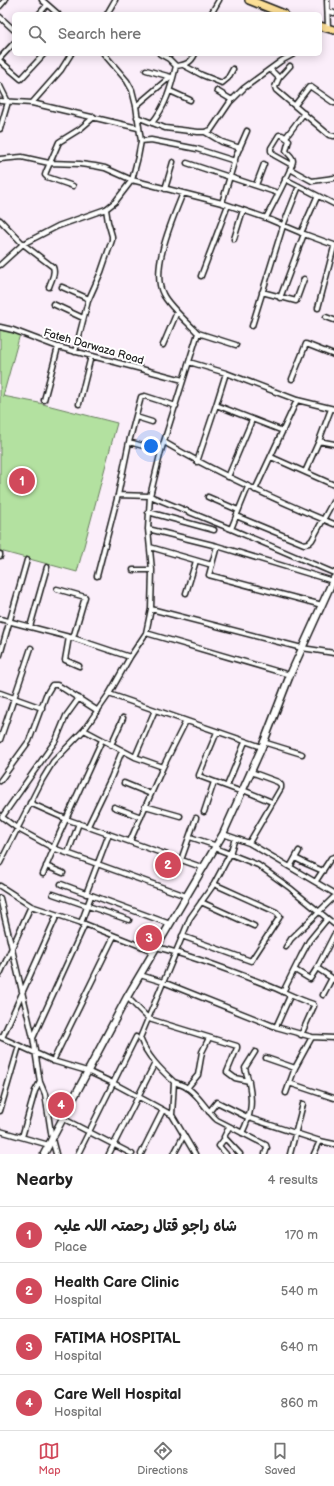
<!DOCTYPE html>
<html lang="en">
<head>
<meta charset="utf-8">
<style>
  :root { --surface:#fff; --page:#f6f6f6; --text:#222; --muted:#767676; --line:#e0e0e0; --accent:#d1495b }
  body { margin:0; font-family:"Balsamiq Sans","Playpen Sans Arabic",sans-serif; background:var(--page); color:var(--text) }
  .you { position:absolute; left:151px; top:446px; width:14px; height:14px; margin:-10px; border:3px solid #fff; border-radius:50%; background:#1a73e8; box-shadow:0 0 0 6px #1a73e833 }
  .badge { display:grid; place-items:center; width:26px; height:26px; border-radius:50%; background:var(--accent); color:#fff; font-size:13px; font-weight:700 }
  .pin { position:absolute; translate:-50% -50%; border:2px solid #fff; box-shadow:0 1px 4px #0006 }
  .list { margin:0; padding:0; list-style:none }
  h2 { display:flex; justify-content:space-between; align-items:center; height:52px; margin:0; padding:0 16px; font-size:17px }
  h2 small { font-size:13px; font-weight:400; color:var(--muted) }
  .list li { display:grid; grid-template-columns:26px 1fr auto; gap:12px; align-items:center; box-sizing:border-box; height:56px; padding:0 16px; border-top:1px solid var(--line) }
  .list b { display:block; font-size:15px; white-space:nowrap }
  .list p { margin:0; font-size:13px; white-space:nowrap; color:var(--muted) }
  .list em { font-size:13px; font-style:normal; color:var(--muted) }
  .icon { flex:none; width:22px; height:22px; fill:none; stroke:currentColor; stroke-width:2; stroke-linecap:round; stroke-linejoin:round }
  .map { position:relative; flex:none; width:334px; height:1154px; overflow:hidden }
  .search { position:absolute; background:var(--surface); box-shadow:0 2px 10px #0003; left:12px; right:12px; top:12px; height:44px; display:flex; align-items:center; gap:10px; box-sizing:border-box; padding:0 14px; border-radius:6px; color:var(--muted); font-size:15px }
  .sheet { height:276px; background:var(--surface) }
  nav { display:flex; justify-content:space-around; align-items:center; box-sizing:border-box; height:56px; border-top:1px solid var(--line); background:var(--surface); font-size:11px; color:var(--muted) }
  nav a { display:grid; justify-items:center; gap:2px }
  nav .on { color:var(--accent) }
  .map>svg:first-child { display:block }
  .green { fill:#b3e1a0; stroke:#687e5e }
  .lines { fill:none; stroke-linecap:round; stroke-linejoin:round }
  .street-casing { stroke:#1c1c1c; stroke-width:7 }
  .secondary-casing { stroke:#1c1c1c; stroke-width:9 }
  .highway-casing { stroke:#1c1c1c; stroke-width:10 }
  .street { stroke:#fff; stroke-width:4 }
  .secondary { stroke:#fff; stroke-width:6 }
  .highway { stroke:#fcde96; stroke-width:7 }
  .labels { text-anchor:middle; stroke-width:4; stroke-linejoin:round; paint-order:stroke }
  .street-label { font-size:11px; fill:#1c1c1c; stroke:#fff }
</style>
</head>
<body>
<div class="map">
<svg width="334" height="1154" viewBox="0 0 334 1154">
  <rect width="100%" height="100%" fill="#fbeefa"/>
  <filter id="ink" filterUnits="userSpaceOnUse"><feTurbulence type="fractalNoise" baseFrequency=".025" numOctaves="2"/><feDisplacementMap in="SourceGraphic" scale="8" xChannelSelector="R" yChannelSelector="G"/><feConvolveMatrix kernelMatrix="1 2 1 2 8 2 1 2 1" color-interpolation-filters="sRGB"/></filter>
  <g filter="url(#ink)">
    <path class="green" d="M0 330 20 334 3 396 39 403 117 423 77 572 0 551Z"/>
    <g class="lines">
      <g class="street-casing">
        <path id="street" d="M42 0 58 14
          M327 0 328 28
          M0 6 5 0
          M328 11 334 13
          M39 14 47 5
          M107 14 115 0
          M211 14 219 0
          M0 17 14 30
          M0 58 14 43
          M0 61 21 79 44 54
          M183 65 202 75 222 83 228 78 233 69
          M176 66C185 65 191 63 195 54
          M146 70 171 77
          M271 70 279 78 275 87 276 90 329 135 334 136
          M279 78 290 66
          M0 86 8 102 0 129
          M170 91 190 100
          M217 91 232 100
          M0 101 32 103 138 128
          M32 103 61 70 71 54
          M295 105 309 87H311L334 103
          M136 106 170 77
          M137 117 165 128 198 132H205L211 130 230 102 244 88 281 61 294 54
          M152 123C166 106 171 87 176 66L169 59 160 54
          M205 132 222 142 240 148
          M286 137 304 113
          M141 141 151 140 197 149 235 161
          M0 159 22 157 49 163 80 164 95 166 105 168 132 180 222 203 266 218 304 234 334 245
          M187 163 278 193
          M290 169 312 181 334 178
          M285 179 334 204
          M256 185 264 164
          M73 186 47 177 45 175 46 172 59 142 80 129 94 117
          M165 189 173 162
          M222 203 236 156 247 131
          M266 218C270 210 293 167 293 161 293 157 288 154 286 151L289 140 282 135H279L271 148V151L274 155 292 165
          M0 220 23 244 53 267C56 274 51 280 49 287
          M301 233 317 197
          M234 239 243 210
          M0 265 23 244 58 226 106 209 115 202 132 180 138 157 141 141 136 106 132 90 127 81 104 54
          M201 276 228 205
          M62 287 89 299
          M262 292 296 301 304 279
          M280 298 304 234
          M53 304 83 318
          M318 308 334 247
          M326 317 334 320
          M252 326 283 226 299 186
          M0 327 13 330 58 347 183 380
          M198 333 236 345
          M163 345 177 312
          M75 352 88 301 101 272 112 240V236L108 222 106 209
          M189 362 226 373 297 400 334 409
          M226 373 216 405 283 431
          M292 379 306 344 334 355
          M44 400 58 347
          M79 404 91 356
          M331 409 319 441 334 444
          M136 417 152 422
          M129 442 141 397 145 396 176 406
          M164 442C218 474 276 500 334 524
          M271 457 334 485
          M197 462 216 405
          M305 472 319 441
          M228 477 252 420
          M255 490 297 400
          M118 495 150 496 231 529 334 573
          M208 497 238 510
          M148 512 214 530
          M236 516 304 544 309 543 312 540 334 500
          M148 529 217 546 333 581
          M231 529 248 487
          M217 546 209 575 322 605
          M150 547 212 565
          M0 556V554
          M133 570H152
          M97 576 118 495 129 442 161 451
          M57 589 85 597 73 638
          M186 593 196 561
          M151 609 302 648 334 653
          M0 619 73 638 130 657
          M30 627 47 567
          M146 633 290 675
          M69 637 65 660 79 666
          M0 655 27 560
          M0 693 42 708
          M109 694 262 747
          M79 698 66 716 56 740 2 817 18 829 53 848 186 896
          M84 730 135 757 155 710
          M217 732 199 775V776L242 792
          M0 740 31 648
          M263 742 302 754
          M111 745 123 718
          M135 757 163 767
          M0 781 29 741 46 695 52 685H57L61 687 98 711
          M124 783 151 794
          M227 786 245 742
          M243 790 272 802
          M30 803 66 819 204 868
          M145 806 180 816
          M114 807 141 817
          M204 812 214 782
          M88 826 111 778 122 751
          M223 834 249 843 334 893
          M190 837 217 846
          M130 841 163 767 186 721
          M249 843 281 788V785L278 782 251 772
          M53 848 102 740
          M215 848 258 865 290 888 334 924
          M68 853 79 823
          M295 858 307 864 323 871
          M181 860 196 818
          M0 863 42 780 53 762 84 730 109 694 130 657 146 633 151 609 152 570 148 529 150 496 161 451 198 333C189 324 168 305 163 294 150 269 173 218 183 193
          M46 866 63 873
          M290 867 299 851
          M43 874 54 848
          M316 881 331 858 334 857
          M61 884 170 924
          M0 886 31 906 85 924 153 951
          M53 894 129 920
          M86 894 109 834
          M0 898 33 1038 40 1082 45 1094 52 1139 56 1154
          M201 902 254 926
          M81 923 91 896
          M182 936 251 961 279 918 280 916 276 912 214 884
          M156 947C193 956 232 971 267 985 283 991 297 999 313 1004L314 1006 301 1035
          M286 947 291 939 334 897
          M317 968 332 978
          M295 970 310 979 317 968 334 935
          M0 974 31 906
          M140 975 163 982 276 1027 312 1037 334 1038
          M283 992 301 956 309 941 327 919
          M323 995 332 978 334 980
          M127 997 149 1019 237 1046V1048L227 1072 235 1078 249 1081
          M276 1027 290 996
          M0 1037 53 1061 87 1071 113 1083 163 1110 172 1115 195 1154
          M2 1038 57 915
          M33 1038 85 924
          M266 1058 295 1068 312 1037
          M53 1061 114 936
          M174 1082C179 1084 184 1085 189 1089 200 1097 206 1110 217 1120L266 1145 267 1148 265 1154
          M289 1083 334 1098
          M187 1088 198 1075 202 1052 209 1038
          M286 1093 295 1068
          M0 1111 19 1046
          M209 1112 217 1102 249 1118 320 1141 334 1144
          M172 1115 174 1082C160 1069 147 1056 140 1038L190 918 214 884 230 854 235 838
          M62 1118 132 1154
          M229 1127 224 1137 240 1154
          M0 1131 49 1145
          M242 1133C251 1115 253 1103 249 1083 248 1078 246 1073 245 1068L255 1052
          M22 1137 35 1091 40 1082
          M225 1138 219 1146 226 1154
          M78 1154 136 1037
          M109 1154 155 1063
          M141 1154 163 1110
          M174 1154 184 1135
          M290 1154 303 1104
          M314 1154 320 1141"/>
      </g>
      <g class="secondary-casing">
        <path id="secondary" d="M44 1154 127 997 223 834 262 747 290 675 334 578"/>
      </g>
      <g class="highway-casing">
        <path id="highway" d="M249 0 284 14
          M320 26 334 30"/>
      </g>
      <use href="#street" class="street"/>
      <use href="#secondary" class="secondary"/>
      <use href="#highway" class="highway"/>
    </g>
  </g>
  <g class="labels">
    <g class="street-label">
      <text transform="translate(94 346) rotate(16)" y="4">Fateh Darwaza Road</text>
    </g>
  </g>
</svg>
<div class="you"></div>
<div class="pin badge" style="left:22px;top:481px">1</div>
<div class="pin badge" style="left:168px;top:865px">2</div>
<div class="pin badge" style="left:149px;top:938px">3</div>
<div class="pin badge" style="left:61px;top:1105px">4</div>
<div class="search"><svg class="icon" aria-label="search" viewBox="0 0 24 24"><circle cx="10" cy="10" r="6"/><path d="M15 15l6 6"/></svg>Search here</div>
</div>
<section class="sheet">
<h2>Nearby<small>4 results</small></h2>
<ul class="list">
<li><span class="badge">1</span><div><b>شاہ راجو قتال رحمتہ اللہ علیہ</b><p>Place</p></div><em>170 m</em></li>
<li><span class="badge">2</span><div><b>Health Care Clinic</b><p>Hospital</p></div><em>540 m</em></li>
<li><span class="badge">3</span><div><b>FATIMA HOSPITAL</b><p>Hospital</p></div><em>640 m</em></li>
<li><span class="badge">4</span><div><b>Care Well Hospital</b><p>Hospital</p></div><em>860 m</em></li>
</ul>
</section>
<nav>
<a class="on"><svg class="icon" aria-label="map" viewBox="0 0 24 24"><path d="M3 6l6-2 6 2 6-2v14l-6 2-6-2-6 2zM9 4v14M15 6v14"/></svg>Map</a>
<a><svg class="icon" aria-label="directions" viewBox="0 0 24 24"><path d="M12 3l9 9-9 9-9-9zM9 14v-3h6M13 9l2 2-2 2"/></svg>Directions</a>
<a><svg class="icon" aria-label="saved" viewBox="0 0 24 24"><path d="M7 4h10v16l-5-4-5 4z"/></svg>Saved</a>
</nav>
</body>
</html>
